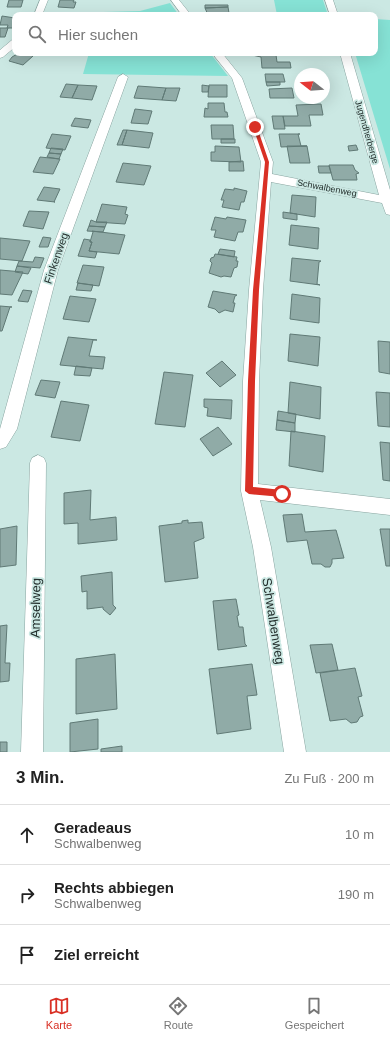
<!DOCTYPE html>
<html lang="de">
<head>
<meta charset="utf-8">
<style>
  :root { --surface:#fff; --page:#f6f6f6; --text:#222; --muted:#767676; --line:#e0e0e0; --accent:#d93025 }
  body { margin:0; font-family:Helvetica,sans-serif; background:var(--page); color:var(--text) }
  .compass { position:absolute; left:294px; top:68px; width:36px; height:36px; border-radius:50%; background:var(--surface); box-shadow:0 4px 16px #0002; rotate:287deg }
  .stop { position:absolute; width:12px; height:12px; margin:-9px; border:3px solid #d93025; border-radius:50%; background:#fff }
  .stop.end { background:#d93025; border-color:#fff; box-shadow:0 1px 4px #0008 }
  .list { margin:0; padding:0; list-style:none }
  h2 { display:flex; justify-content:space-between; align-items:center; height:52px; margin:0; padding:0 16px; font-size:17px }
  h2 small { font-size:13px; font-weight:400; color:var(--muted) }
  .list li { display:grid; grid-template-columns:26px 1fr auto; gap:12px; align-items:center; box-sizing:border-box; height:60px; padding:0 16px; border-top:1px solid var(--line) }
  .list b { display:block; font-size:15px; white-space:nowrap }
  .list p { margin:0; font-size:13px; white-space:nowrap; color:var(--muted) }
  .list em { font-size:13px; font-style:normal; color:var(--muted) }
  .icon { flex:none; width:22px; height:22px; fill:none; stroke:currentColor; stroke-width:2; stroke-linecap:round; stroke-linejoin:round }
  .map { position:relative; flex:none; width:390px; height:752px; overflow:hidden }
  .search { position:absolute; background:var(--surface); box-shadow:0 4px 16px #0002; left:12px; right:12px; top:12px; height:44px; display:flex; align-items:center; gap:10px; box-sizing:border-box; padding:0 14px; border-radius:8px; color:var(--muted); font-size:15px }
  .sheet { height:232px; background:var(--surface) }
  nav { display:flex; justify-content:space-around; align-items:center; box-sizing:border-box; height:56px; border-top:1px solid var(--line); background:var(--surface); font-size:11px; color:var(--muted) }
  nav a { display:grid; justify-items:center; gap:2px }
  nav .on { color:var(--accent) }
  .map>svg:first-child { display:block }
  .green { fill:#86e2d5 }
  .building { fill:#90aba7; stroke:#607a76 }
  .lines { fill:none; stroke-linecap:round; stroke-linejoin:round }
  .street-casing { stroke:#89a4a0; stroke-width:1 }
  .street { fill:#fff; fill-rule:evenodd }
  .route { fill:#d93025 }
  .labels { text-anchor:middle; stroke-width:3.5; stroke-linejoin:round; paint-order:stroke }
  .far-street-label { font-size:9px; fill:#232e2c; stroke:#cbe8e3 }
  .street-label { font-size:11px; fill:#232e2c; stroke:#cbe8e3 }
  .near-street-label { font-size:13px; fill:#232e2c; stroke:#cbe8e3 }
</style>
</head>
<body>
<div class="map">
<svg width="390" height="752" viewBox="0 0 390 752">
  <rect width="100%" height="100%" fill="#cbe8e3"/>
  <path class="green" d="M274 0H323L328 15H277Z
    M170 3 179 15H102L103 12 140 11Z
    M375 19 390 20V169L355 53H375Z
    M89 53H210L228 76 83 74Z"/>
  <path class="building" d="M9 0H23L21 7H7Z
    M60 0H74L73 2H76L74 8 58 7Z
    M205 5H228V7L205 8Z
    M228 7 229 13H227V15H208L205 8Z
    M2 16 15 18V28H7L8 25H0Z
    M0 28H8L5 37H0Z
    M19 53H23L33 56 23 65 9 61 12 57Z
    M252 53H278L279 55H276L277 62H290L291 68H262L261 57 252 55Z
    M265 74H283L285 82H266Z
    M266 82H280V85L267 86Z
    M66 84 78 85 72 98 60 97Z
    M78 85 97 86 92 100 72 98Z
    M202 85 209 86 208 92H202Z
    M209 85H227V97H208Z
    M138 86 166 88 162 100 134 98Z
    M166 88H180L176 101 162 100Z
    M292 88 294 98H270L269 89Z
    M208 103H224L225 112H227L228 117H204L205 108 208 109Z
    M321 104 323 115H309L311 126H285L283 116H298L296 105Z
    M135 109 152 111 148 124 131 123Z
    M272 116H283L285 129H274Z
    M75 118 91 120 88 128 71 126Z
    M211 125H233L234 139H212Z
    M123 130H127L122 145H117Z
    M127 130 153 133 149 148 122 145Z
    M52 134 71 136 65 150 46 148Z
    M279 134H300H298L301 146H307L281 147Z
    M221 139H235V143H221Z
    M356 145 358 150 349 151 348 146Z
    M215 146 239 147 241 162 211 161V152H215Z
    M307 146 310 163H290L287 146Z
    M51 148 63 149 61 154 49 153Z
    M49 153 61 154 59 159 47 157Z
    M40 157 60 159 53 174 33 172Z
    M243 161 244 171H229V162Z
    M123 163 151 166 144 185 116 182Z
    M329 165H353L355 170 359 173 356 174 357 180H333Z
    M318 166H329L331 173H319Z
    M44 187 60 189 54 202H55L37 200Z
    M234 188 247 191 244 202H241L239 210 222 207 224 200H221L225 189 234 190Z
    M292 195 316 197 315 217 290 213Z
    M102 204 127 207 125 214 128 215 125 224 96 222Z
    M29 211 49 212 43 229 23 226Z
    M283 212 297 214V220L283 218Z
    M215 217 226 219 227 217 246 220 243 232H238L235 241 214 237 216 230H211Z
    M91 220 96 222H107L105 227 89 226Z
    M291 225 319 228 318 249 289 245Z
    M89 226 105 227 103 232 87 231Z
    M92 231 125 235 119 254 89 251 92 242H90L93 232Z
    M43 237 51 238 48 247H39Z
    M0 238 30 241 22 261 0 259Z
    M84 239 90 240V242H92L89 251 97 252 95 258 78 256Z
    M220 249 235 251 234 257 218 254Z
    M215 254 237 257 236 261H238L237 267 234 268 231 277 224 276 221 277 209 273 212 263 210 261 211 258 214 257Z
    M35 257 44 258 40 268 17 266 19 261 33 262Z
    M292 258 321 261 319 262 317 284 320 285 290 281Z
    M83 265 104 267 99 286 77 283Z
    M17 266 31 268 28 274 15 272Z
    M0 270 23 272 12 295 0 294Z
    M78 283 93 285 91 291 76 290Z
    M23 290 32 291 28 302 18 301Z
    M213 291 237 295 235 296 233 303H235L233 312 225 310 219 313 215 309 208 307Z
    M292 294 320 298 319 323 290 319Z
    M70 296 96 299 89 322 63 319Z
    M0 306 12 307H10L2 331H0Z
    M290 334 320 337 318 366 288 361Z
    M68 338V337L97 340H93L89 356 105 357 103 369 60 365Z
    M378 341 390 342V374L379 372Z
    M222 361 236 375 220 387 206 373Z
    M76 366 92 368 90 376 74 375Z
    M164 372 193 375 185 427 155 424Z
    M41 380 60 382 55 398 35 395Z
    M290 382 321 387 320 419 288 413Z
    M376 392 390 393V427L378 426Z
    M204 399 232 400 231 419 207 416 208 408 204 407Z
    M61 401 89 405 80 441 51 437Z
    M278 411 296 414 295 423 277 420Z
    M277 420 295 423V432L276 430Z
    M218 427 232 444 213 456 200 439Z
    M291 431 325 436 323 472 289 466Z
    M380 442 390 443V481L383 480Z
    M91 490 90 520 116 517 117 540 78 544V523L64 524V493Z
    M302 514 305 532 336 530 344 558 332 559V563L330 567H325L321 564H312L307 540 287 542 283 515Z
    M188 520V523L202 522 204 538 194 542 198 578 165 582 159 526 182 523V521Z
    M17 526 16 565 0 567V529Z
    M380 529H390V566H386Z
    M112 572 113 605 116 608 110 615 103 609V607L87 609V591L82 592 81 576Z
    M236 599 239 615 237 616 239 627H243L245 644 247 646 218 650 213 601Z
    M7 625 5 663H10L9 681 0 682V626Z
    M332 644 338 670 316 673 310 645Z
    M115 654 117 709 76 714V659Z
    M252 664 257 695 247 696 251 729 217 734 209 669Z
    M355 668 362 696 358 697 363 716 360 717 357 722 351 723 346 719 330 721 320 673Z
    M98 719V749L70 752V723Z
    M0 742H7V752H0Z
    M122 746V752H101V749Z"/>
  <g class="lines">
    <g class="street-casing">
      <path id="street" d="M40 0H48L42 15H34Z
        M171 0H179L191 15H182Z
        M325 0H333L338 15H330Z
        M15 39V47L3 57 0 58V50L12 40Z
        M212 53H222L242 78 273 162 272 174 379 195 340 53H350L390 190V215L386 214 382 203 271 182 263 290 259 381 258 484 390 499V515L260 500 271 547 306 752H284L253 547 241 491 243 381 249 290 261 162 232 78Z
        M123 74 128 77 58 270 17 429 6 447 0 449V429L44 270 118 77Z
        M38 455 44 458 46 463 43 752H21L30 463 32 458Z"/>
    </g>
    <use href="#street" class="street"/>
  </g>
  <path class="route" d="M255 125 257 127 269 162 259 290 255 381 253 487 282 490 285 494 282 497 249 494 245 491 248 381 253 290 265 162 253 127Z"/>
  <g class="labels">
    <g class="far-street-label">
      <text transform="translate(367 132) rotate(74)" y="3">Jugendherberge</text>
      <text transform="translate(327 188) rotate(11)" y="3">Schwalbenweg</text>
    </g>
    <g class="street-label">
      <text transform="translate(56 258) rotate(-71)" y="4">Finkenweg</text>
    </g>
    <g class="near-street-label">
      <text transform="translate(35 608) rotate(-89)" y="5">Amselweg</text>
      <text transform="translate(274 621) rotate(81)" y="5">Schwalbenweg</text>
    </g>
  </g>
</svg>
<svg class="compass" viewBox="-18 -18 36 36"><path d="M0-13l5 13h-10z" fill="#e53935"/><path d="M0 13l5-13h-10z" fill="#767676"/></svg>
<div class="stop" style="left:282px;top:494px"></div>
<div class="stop end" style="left:255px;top:127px"></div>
<div class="search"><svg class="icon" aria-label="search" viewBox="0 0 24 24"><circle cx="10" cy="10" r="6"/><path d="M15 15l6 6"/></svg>Hier suchen</div>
</div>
<section class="sheet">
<h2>3 Min.<small>Zu Fuß · 200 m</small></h2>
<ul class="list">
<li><svg class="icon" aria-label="ahead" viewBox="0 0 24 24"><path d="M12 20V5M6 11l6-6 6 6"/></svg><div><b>Geradeaus</b><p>Schwalbenweg</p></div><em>10 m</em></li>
<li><svg class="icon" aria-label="right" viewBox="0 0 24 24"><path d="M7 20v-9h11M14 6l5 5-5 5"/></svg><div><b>Rechts abbiegen</b><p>Schwalbenweg</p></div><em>190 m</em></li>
<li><svg class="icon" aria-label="arrive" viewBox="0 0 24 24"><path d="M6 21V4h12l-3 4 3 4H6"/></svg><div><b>Ziel erreicht</b></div></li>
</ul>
</section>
<nav>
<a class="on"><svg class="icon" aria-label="map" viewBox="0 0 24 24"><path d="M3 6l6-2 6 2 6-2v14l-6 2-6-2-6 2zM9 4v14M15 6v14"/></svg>Karte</a>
<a><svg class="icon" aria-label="directions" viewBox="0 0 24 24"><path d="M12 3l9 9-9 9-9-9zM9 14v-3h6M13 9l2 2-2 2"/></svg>Route</a>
<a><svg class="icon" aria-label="saved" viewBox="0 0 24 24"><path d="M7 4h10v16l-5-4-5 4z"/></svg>Gespeichert</a>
</nav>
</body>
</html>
